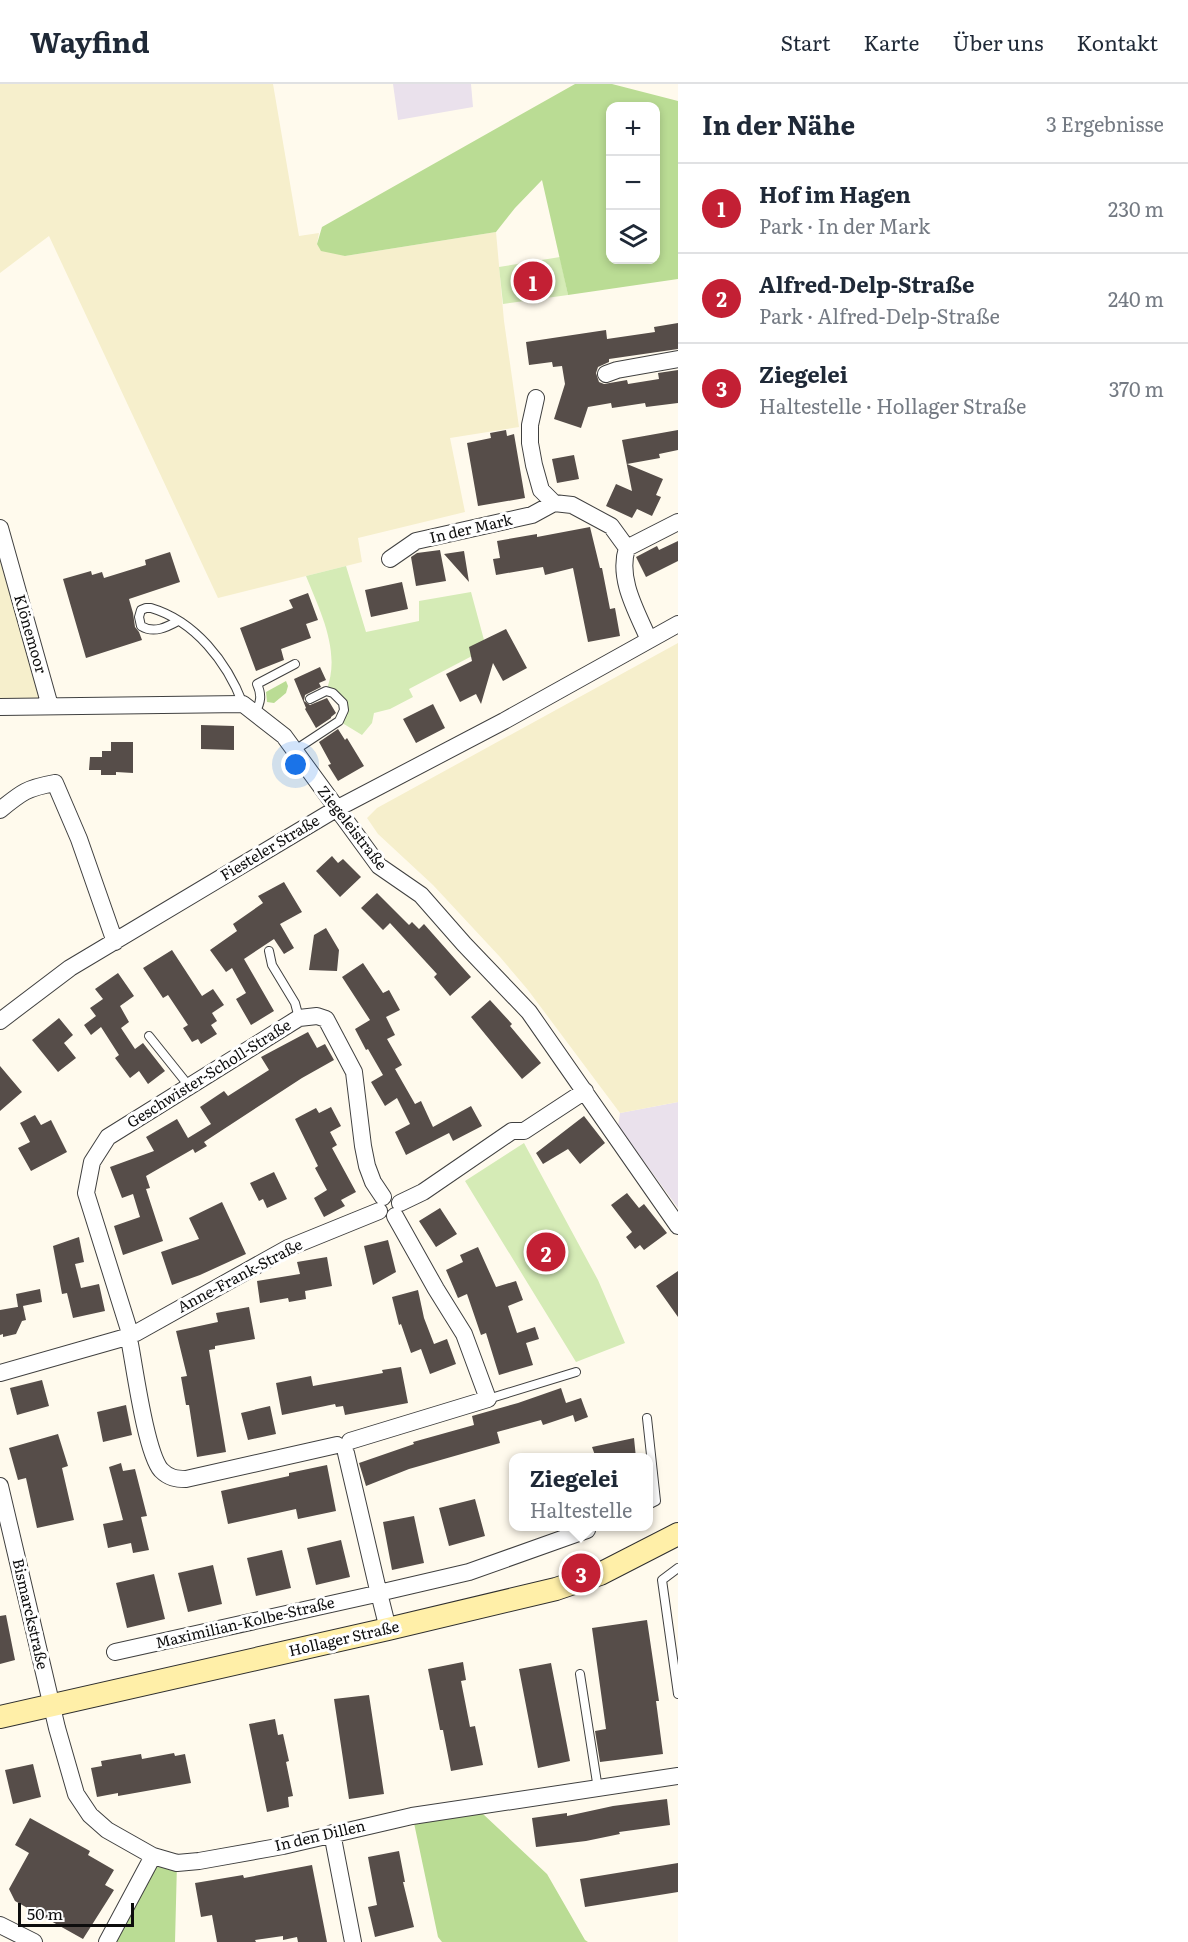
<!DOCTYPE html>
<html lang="de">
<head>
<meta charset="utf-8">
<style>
  :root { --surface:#fff; --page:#f2f2f3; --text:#1f2937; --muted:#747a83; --line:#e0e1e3; --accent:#c32034 }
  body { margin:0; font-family:Literata,serif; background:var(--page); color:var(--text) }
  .controls { position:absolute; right:18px; top:18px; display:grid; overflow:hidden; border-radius:12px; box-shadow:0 3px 9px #0003 }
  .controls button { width:54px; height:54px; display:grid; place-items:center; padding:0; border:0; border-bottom:2px solid var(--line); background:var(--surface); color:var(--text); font:30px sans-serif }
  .scale { position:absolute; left:18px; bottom:15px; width:116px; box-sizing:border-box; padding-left:6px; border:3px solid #0d0d0d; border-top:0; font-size:16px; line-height:21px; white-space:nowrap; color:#0d0d0d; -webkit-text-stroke:4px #fff; paint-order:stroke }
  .you { position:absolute; left:296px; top:681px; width:21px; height:21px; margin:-15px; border:4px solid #fff; border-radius:50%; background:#1a73e8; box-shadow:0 0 0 9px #1a73e833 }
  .badge { display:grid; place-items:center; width:39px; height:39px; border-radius:50%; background:var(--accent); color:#fff; font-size:20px; font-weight:700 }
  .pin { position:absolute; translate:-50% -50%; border:3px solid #fff; box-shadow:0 2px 6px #0006 }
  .popup { position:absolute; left:509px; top:1369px; width:144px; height:78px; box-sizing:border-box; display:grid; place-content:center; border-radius:12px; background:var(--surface); filter:drop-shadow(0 2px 4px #0005); font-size:20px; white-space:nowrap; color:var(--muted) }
  .popup b { font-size:22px; color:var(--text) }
  .popup::after { content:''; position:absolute; left:50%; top:100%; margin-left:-12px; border:12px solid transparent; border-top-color:var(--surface) }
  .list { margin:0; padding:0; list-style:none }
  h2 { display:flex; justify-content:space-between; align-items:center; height:78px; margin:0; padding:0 24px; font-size:26px }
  h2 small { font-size:20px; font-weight:400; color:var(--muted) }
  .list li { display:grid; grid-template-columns:39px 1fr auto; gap:18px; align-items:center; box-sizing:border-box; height:90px; padding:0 24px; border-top:2px solid var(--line) }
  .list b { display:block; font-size:22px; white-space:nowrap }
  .list p { margin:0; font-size:20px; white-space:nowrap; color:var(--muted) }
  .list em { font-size:20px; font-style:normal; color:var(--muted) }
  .icon { flex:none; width:33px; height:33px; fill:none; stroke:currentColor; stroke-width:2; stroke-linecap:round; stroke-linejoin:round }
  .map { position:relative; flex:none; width:678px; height:1858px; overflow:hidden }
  header { display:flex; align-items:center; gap:36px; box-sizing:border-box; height:84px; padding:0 30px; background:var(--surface); border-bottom:2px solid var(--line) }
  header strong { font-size:28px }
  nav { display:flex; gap:33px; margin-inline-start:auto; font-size:21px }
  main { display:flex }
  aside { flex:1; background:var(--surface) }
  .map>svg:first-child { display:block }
  .industrial { fill:#eae1ec }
  .farmland { fill:#f6efcc }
  .green { fill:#d5ebb6 }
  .forest { fill:#badc94; fill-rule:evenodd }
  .building { fill:#564d49 }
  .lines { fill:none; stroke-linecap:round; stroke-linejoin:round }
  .lane-casing { stroke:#404040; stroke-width:10 }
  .street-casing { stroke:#404040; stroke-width:18 }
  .secondary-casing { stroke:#2f2f2f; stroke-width:24 }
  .lane { stroke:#fff; stroke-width:8 }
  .street { stroke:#fff; stroke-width:16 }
  .secondary { stroke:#ffefa8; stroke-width:22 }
  .labels { text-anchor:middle; stroke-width:6; stroke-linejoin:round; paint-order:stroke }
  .street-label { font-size:15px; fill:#0d0d0d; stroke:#fff }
</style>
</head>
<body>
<header>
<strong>Wayfind</strong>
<nav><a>Start</a><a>Karte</a><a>Über uns</a><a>Kontakt</a></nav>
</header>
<main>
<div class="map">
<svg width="678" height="1858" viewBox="0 0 678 1858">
  <rect width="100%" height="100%" fill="#fffaed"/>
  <path class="industrial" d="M393 0H471L473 23 398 36Z
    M678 1018V1124L618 1042 620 1029Z"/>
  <path class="farmland" d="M0 0H273L299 152 319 149 317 160 345 172 496 148 504 237 519 343 450 354 465 428 358 454 362 478 218 514 49 152 0 189Z
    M0 444 50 622 0 623Z
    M678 559V1018L620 1029 528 906 500 873 433 801 378 750 367 734 377 724Z"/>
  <path class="green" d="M560 173 568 211 503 220 499 183Z
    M346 482 366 548 419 537V517L471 508 487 567 472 572 409 605 413 613 390 625 374 629 372 639 362 651 339 637 343 619 326 607C342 569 320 527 306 492Z
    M524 1059 598 1196 625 1259 576 1278 465 1097Z"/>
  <path class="forest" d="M575 0H612L678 17V195L568 211 542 96 515 124 496 148 345 172 321 167 317 160 322 143ZM656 22V176H610V22Z
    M286 597 288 602 286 609 274 619 267 618 266 608Z
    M469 1728 483 1730 547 1790 585 1856 588 1858H442L438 1853 414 1739Z
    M153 1772 177 1779 175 1858H107Z"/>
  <path class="building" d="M678 239V265L609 275V278L598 283 596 289 599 298 604 300 627 296 628 300 659 295 658 289 678 286V319L646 323 645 319 612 324 611 319 588 323 581 344 554 335 565 300 562 282 553 283 552 278 529 281 526 258 606 246 607 255 655 248 654 243Z
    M506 346 507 352 514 350 525 414 478 422 467 359 491 354 490 349Z
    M678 346V366L659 370 660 374 627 380 663 395 656 411 661 413 652 432 637 425 632 434 606 422 616 400 632 407 622 356Z
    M574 371 579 395 557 399 552 375Z
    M590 443 600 484H602L610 525 615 524 620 552 588 558 573 484 545 491 543 483 496 491 493 475 500 474 497 457 537 450V453Z
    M678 457V477L646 493 636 473 657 462 659 466Z
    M440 466 446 497 416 502 411 473 417 469Z
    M464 467 469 498 444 470Z
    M170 468 180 498 129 515 133 529 135 543 139 548 142 556 86 574 63 495 91 487 92 491 102 488 104 494 146 481 145 476Z
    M402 498 408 525 371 533 365 506Z
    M308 509 318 536 306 540 311 554 281 565 284 576 256 587 240 544 293 524 289 516Z
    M506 545 527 584 503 597 493 579 481 620 476 610 460 618 446 590 472 577 469 563Z
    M320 583 326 596 319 599 321 603 305 611 304 617 310 621 327 614 336 629 331 633V634L316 644 305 625 306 624 294 595Z
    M433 620 445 644 416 659 403 635Z
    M201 641 234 642V666L201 665Z
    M338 645 345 656 347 654 364 682 338 697 328 681 331 680 319 658Z
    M111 658H133V689L116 688V691H101V686H89L90 673H102V667H111Z
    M332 772 338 779 343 775 361 793 340 813 316 787Z
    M284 798 302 828 280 840 294 864 284 870 274 855 244 875 274 927 251 941 236 915 246 909 232 884 226 888 210 866 237 847 233 840 263 819 258 812Z
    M377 809 409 841 412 838 419 845 424 840 471 893 450 912 434 893 437 890 390 839 383 846 361 824Z
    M326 844 339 866 337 887 309 886 314 851Z
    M172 866 202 912 213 905 224 921 212 929 217 937 211 941 217 950 201 960 198 955 192 958 183 944 188 941 168 911 163 914 143 884Z
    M363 879 383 909 389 906 400 926 386 933 395 951 387 955 402 981 395 985 415 1020 421 1017 433 1043 471 1022 482 1042 453 1057 449 1049 406 1071 395 1048 410 1040 397 1014 385 1022 371 998 383 991 368 965 366 966 355 945 370 936 342 893Z
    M118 889 134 912 120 922 129 938 121 944 135 965 143 959 165 987 148 1000 139 987 130 994 115 974 119 971 101 943 91 951 84 941 96 932 90 924 103 915 95 905Z
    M490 916 512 940 510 942 541 979 522 995 471 933Z
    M59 934 73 951 64 959 76 974 58 988 32 956Z
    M308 948 317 964 325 960 334 976 302 994 204 1058 207 1062 195 1069 193 1065 146 1092 150 1104 146 1105 163 1157 123 1171 114 1142 140 1133 133 1110 122 1114 110 1083 154 1067 146 1053 177 1035 188 1054 211 1040 200 1023 224 1007 228 1012 269 986 261 973Z
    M0 982 22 1008 0 1027Z
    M331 1023 341 1042 330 1048 337 1061 332 1064 356 1108 341 1116 345 1122 324 1133 314 1114 327 1106 315 1084 318 1082 295 1035 316 1024 319 1029Z
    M35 1031 41 1041 51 1036 67 1068 31 1087 18 1064 30 1058 20 1039Z
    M584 1032 605 1059 580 1080 568 1065 543 1080 536 1069Z
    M274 1088 287 1115 267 1124 263 1115 259 1117 250 1099Z
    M627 1109 639 1124 644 1120 667 1149 644 1166 640 1161 635 1165 626 1153 632 1148 611 1121Z
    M222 1118 246 1170 200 1191 172 1201 161 1168 199 1155 189 1134Z
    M440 1124 457 1150 436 1163 419 1137Z
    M79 1153 84 1178 75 1180 81 1204 99 1200 105 1227 73 1234 67 1209 62 1210 53 1162Z
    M388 1156 396 1188 373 1201 364 1162Z
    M478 1163 496 1203 516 1197 523 1216 508 1222 517 1249 535 1243 539 1255 526 1259 533 1281 499 1291 486 1249 481 1251 467 1210 458 1214 446 1186 463 1178 460 1171Z
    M327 1173 332 1202 305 1207 306 1215 289 1218 288 1214 260 1219 257 1197 300 1190 297 1178Z
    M678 1187V1233L656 1202Z
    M40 1205 42 1218 18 1223 16 1210Z
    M418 1206 424 1234 434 1260 447 1255 456 1280 430 1290 421 1265 411 1269 401 1240 399 1241 392 1213Z
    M23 1222 26 1236 22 1237 16 1250 3 1253V1250L0 1251V1226Z
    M249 1223 255 1255 215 1262V1265L209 1266 226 1368 197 1373 189 1321H186L181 1293 187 1292 176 1247 218 1238 216 1229Z
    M401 1283 408 1319 345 1331 343 1322 336 1323 335 1320 282 1331 276 1299 311 1292 313 1302 383 1289 382 1286Z
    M42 1296 49 1322 17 1331 10 1304Z
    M561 1304 566 1319 581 1314 588 1333 575 1338 573 1331 543 1341 541 1336 497 1348 500 1359 409 1385 366 1402 359 1379 414 1360 413 1358 474 1341 472 1332 518 1319Z
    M126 1321 132 1351 103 1358 97 1328Z
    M270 1322 276 1350 248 1356 241 1329Z
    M58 1350 68 1382 62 1384 74 1436 37 1444 26 1394 18 1396 9 1364Z
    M634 1354 636 1374H596L592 1363Z
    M121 1379 123 1387 135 1385 147 1432 141 1433 149 1466 133 1469 131 1459 108 1464 103 1440 123 1436 109 1383Z
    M327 1381 336 1427 298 1435 296 1425 228 1440 221 1407 289 1392V1389Z
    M475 1415 485 1452 449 1462 439 1424Z
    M414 1432 424 1479 392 1486 383 1438Z
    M341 1456 350 1493 316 1501 307 1464Z
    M282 1466 291 1504 256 1512 247 1474Z
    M213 1481 222 1520 188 1528 178 1489Z
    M154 1490 165 1535 127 1544 116 1499Z
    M6 1531 15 1576 0 1580V1532Z
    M647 1536 659 1617H656L663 1670 600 1678 595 1647 606 1645 592 1544Z
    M463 1578 466 1596 461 1597 470 1643 475 1642 483 1681 451 1687 443 1646H440L428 1585Z
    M551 1579 570 1677 538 1684 519 1585Z
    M369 1611 384 1710 349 1715 334 1615Z
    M275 1635 278 1651 283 1650 289 1677 286 1678 293 1712 288 1713 289 1723 267 1728 249 1640Z
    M174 1669 175 1672 185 1670 191 1699 118 1712V1709L97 1713 91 1684 102 1682 101 1677 141 1670 142 1675Z
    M33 1680 41 1713 13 1720 5 1686Z
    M667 1715 670 1741 619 1748 620 1750 586 1757 536 1763 532 1734 567 1729V1732L613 1722Z
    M30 1734 90 1767 88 1771 114 1786 105 1801 114 1806 83 1855 15 1817 9 1805 29 1769 15 1761Z
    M399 1767 405 1798H403L414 1843 375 1853 368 1823 377 1821 368 1773Z
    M678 1779V1808L585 1823 580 1795Z
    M312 1781 327 1858H298L297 1853 283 1856V1852L255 1856 256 1858H217L212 1831 201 1833 195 1799 243 1791 244 1794Z"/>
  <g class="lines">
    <g class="lane-casing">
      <path id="lane" d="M178 537C167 543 154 550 141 542L139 533 141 526 146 524H151C195 537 227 578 243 620
        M255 629C261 618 262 611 257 600L295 580
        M295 666 339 637 344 626 343 619 333 609 326 607 310 615
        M269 867 272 881 295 919 299 934
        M149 952 189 1002
        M488 1315 576 1288
        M647 1334 656 1417 648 1421
        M678 1484 662 1496 678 1610
        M580 1590 598 1705"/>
    </g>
    <g class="street-casing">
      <path id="street" d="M606 290 617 286 678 275
        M536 314 530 341V359L534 381 541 406 554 419
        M0 444 50 622
        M390 475 416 457 532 431 554 419 572 421 611 442 627 464
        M649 556C637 528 617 495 627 464L678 438
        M0 623 243 620 284 652 379 782 421 811 464 860 529 928 678 1142
        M0 726C22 708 27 704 55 699L79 755 115 858
        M0 937 70 884 336 725 504 637 678 540
        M400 1119 423 1108 512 1047H524L585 1007
        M129 1246 86 1109 92 1078 108 1053 299 934 317 932 326 935 354 988 363 1062 367 1082 373 1098 383 1113
        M136 1249 288 1164 379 1127
        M130 1260C135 1286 146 1368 161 1386 169 1394 176 1395 186 1395L337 1361
        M0 1289 123 1254
        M350 1357 488 1315 464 1250 436 1205 395 1132
        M346 1369 378 1506
        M0 1402 57 1644 76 1710 90 1731 107 1746 153 1772 177 1779 199 1777 283 1762 412 1732 678 1692
        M383 1508 469 1488 587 1446
        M380 1513 388 1545
        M115 1568 376 1510
        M332 1749 353 1858
        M0 1841 34 1858
        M107 1858 153 1772"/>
    </g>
    <g class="secondary-casing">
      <path id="secondary" d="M0 1633 388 1545 556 1505 600 1490 678 1450"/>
    </g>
    <use href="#lane" class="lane"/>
    <use href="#street" class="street"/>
    <use href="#secondary" class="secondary"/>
  </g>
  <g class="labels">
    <g class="street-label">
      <text transform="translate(471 445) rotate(-13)" y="5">In der Mark</text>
      <text transform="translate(30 550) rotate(74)" y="5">Klönemoor</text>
      <text transform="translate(352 744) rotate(52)" y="5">Ziegeleistraße</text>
      <text transform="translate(270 764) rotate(-31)" y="5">Fiesteler Straße</text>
      <text transform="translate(209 990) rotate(-32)" y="5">Geschwister-Scholl-Straße</text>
      <text transform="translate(240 1192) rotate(-28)" y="5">Anne-Frank-Straße</text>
      <text transform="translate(30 1530) rotate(77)" y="5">Bismarckstraße</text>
      <text transform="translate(245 1539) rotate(-13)" y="5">Maximilian-Kolbe-Straße</text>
      <text transform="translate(344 1555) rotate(-13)" y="5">Hollager Straße</text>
      <text transform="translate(320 1752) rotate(-13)" y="5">In den Dillen</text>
    </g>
  </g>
</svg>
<div class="controls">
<button>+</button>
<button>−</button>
<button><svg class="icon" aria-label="layers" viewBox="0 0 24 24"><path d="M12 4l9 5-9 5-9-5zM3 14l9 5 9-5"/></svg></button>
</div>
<div class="scale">50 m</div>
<div class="you"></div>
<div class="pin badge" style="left:533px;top:197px">1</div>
<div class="pin badge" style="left:546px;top:1168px">2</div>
<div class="pin badge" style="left:581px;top:1489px">3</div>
<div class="popup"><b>Ziegelei</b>Haltestelle</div>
</div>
<aside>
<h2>In der Nähe<small>3 Ergebnisse</small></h2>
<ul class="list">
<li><span class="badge">1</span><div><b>Hof im Hagen</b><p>Park · In der Mark</p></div><em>230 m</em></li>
<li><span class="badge">2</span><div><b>Alfred-Delp-Straße</b><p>Park · Alfred-Delp-Straße</p></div><em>240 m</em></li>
<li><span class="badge">3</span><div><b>Ziegelei</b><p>Haltestelle · Hollager Straße</p></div><em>370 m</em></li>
</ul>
</aside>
</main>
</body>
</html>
